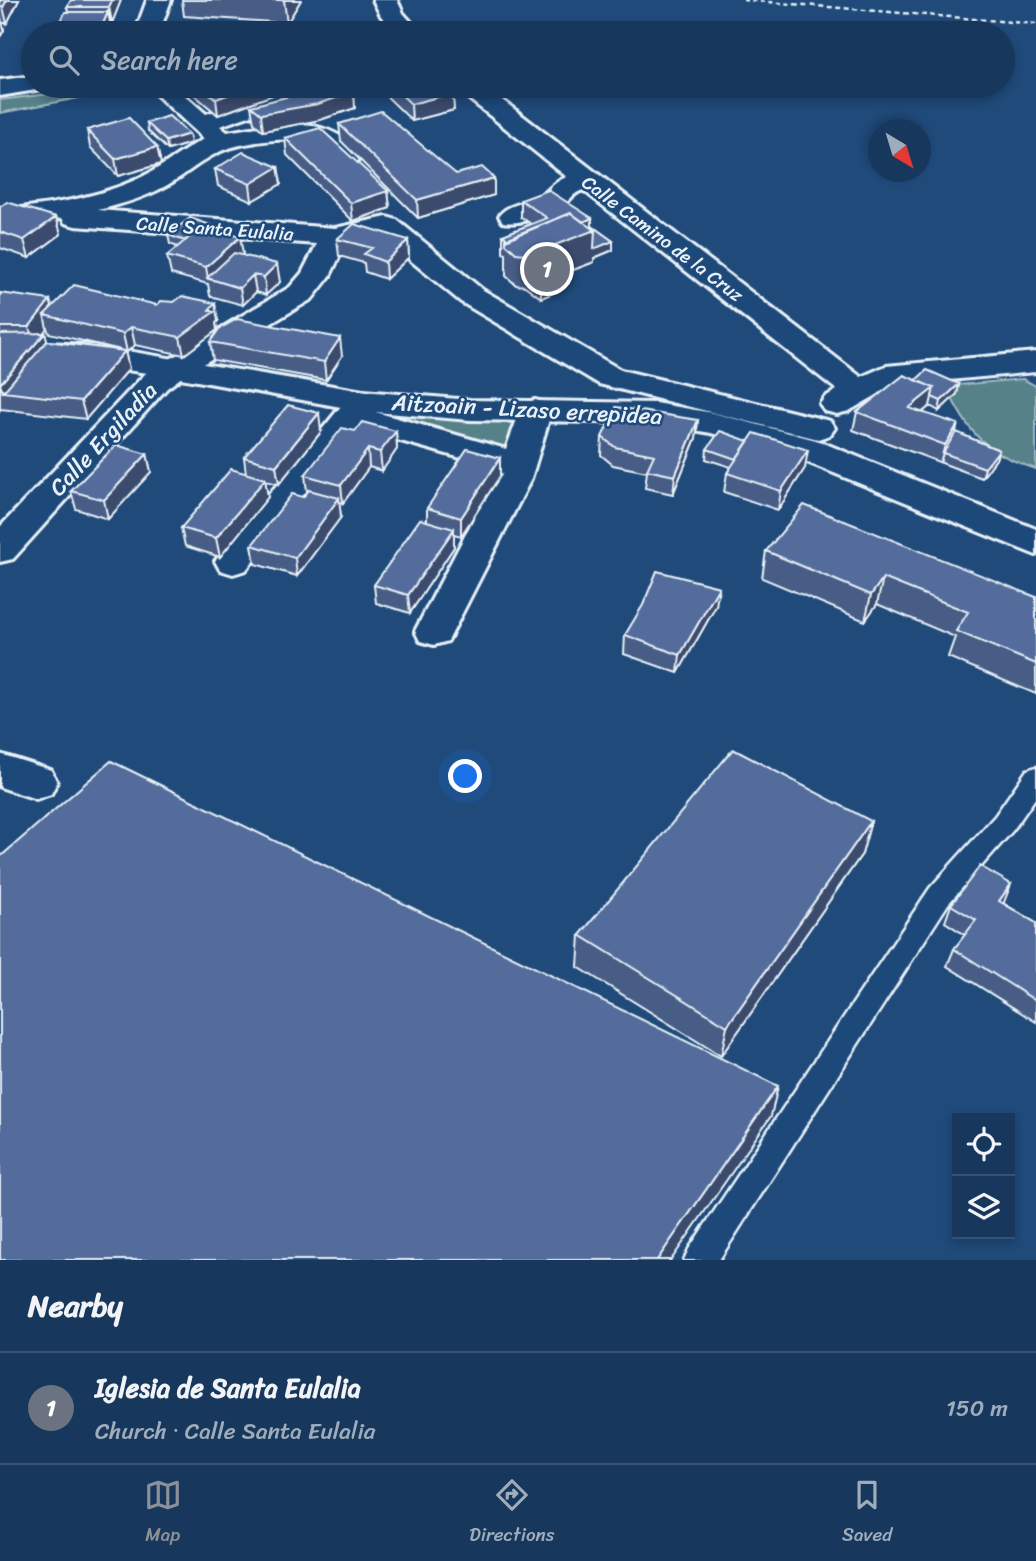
<!DOCTYPE html>
<html lang="en">
<head>
<meta charset="utf-8">
<style>
  :root { --surface:#17385c; --page:#203f62; --text:#f1f3f6; --muted:#9eacbb; --line:#365272; --accent:#8c9099 }
  body { margin:0; font-family:Sriracha,sans-serif; background:var(--page); color:var(--text) }
  .controls { position:absolute; right:21px; bottom:21px; display:grid; overflow:hidden; border-radius:0px; box-shadow:0 4px 10px #0003 }
  .controls button { width:63px; height:63px; display:grid; place-items:center; padding:0; border:0; border-bottom:2px solid var(--line); background:var(--surface); color:var(--text); font:35px sans-serif }
  .compass { position:absolute; left:868px; top:119px; width:63px; height:63px; border-radius:50%; background:var(--surface); box-shadow:0 4px 10px #0003; rotate:142deg }
  .you { position:absolute; left:466px; top:777px; width:24px; height:24px; margin:-18px; border:5px solid #fff; border-radius:50%; background:#1a73e8; box-shadow:0 0 0 10px #1a73e833 }
  .badge { display:grid; place-items:center; width:46px; height:46px; border-radius:50%; background:var(--accent); color:#fff; font-size:23px; font-weight:700 }
  .pin { position:absolute; translate:-50% -50%; border:4px solid #fff; box-shadow:0 2px 7px #0006 }
  .list { margin:0; padding:0; list-style:none }
  h2 { display:flex; justify-content:space-between; align-items:center; height:91px; margin:0; padding:0 28px; font-size:30px }
  h2 small { font-size:23px; font-weight:400; color:var(--muted) }
  .list li { display:grid; grid-template-columns:46px 1fr auto; gap:21px; align-items:center; box-sizing:border-box; height:112px; padding:0 28px; border-top:2px solid var(--line) }
  .list b { display:block; font-size:26px; white-space:nowrap }
  .list p { margin:0; font-size:23px; white-space:nowrap; color:var(--muted) }
  .list em { font-size:23px; font-style:normal; color:var(--muted) }
  .icon { flex:none; width:38px; height:38px; fill:none; stroke:currentColor; stroke-width:2; stroke-linecap:round; stroke-linejoin:round }
  .map { position:relative; flex:none; width:1036px; height:1260px; overflow:hidden }
  .search { position:absolute; background:var(--surface); box-shadow:0 4px 10px #0003; left:21px; right:21px; top:21px; height:77px; display:flex; align-items:center; gap:18px; box-sizing:border-box; padding:0 24px; border-radius:38px; color:var(--muted); font-size:26px }
  .sheet { height:203px; background:var(--surface) }
  nav { display:flex; justify-content:space-around; align-items:center; box-sizing:border-box; height:98px; border-top:2px solid var(--line); background:var(--surface); font-size:19px; color:var(--muted) }
  nav a { display:grid; justify-items:center; gap:4px }
  nav .on { color:var(--accent) }
  .map>svg:first-child { display:block }
  .green { fill:#578189; stroke:#a0b9c0; stroke-width:2 }
  .lines { fill:none; stroke-linecap:round; stroke-linejoin:round }
  .lane-casing { stroke:#e8f1f8; stroke-width:5 }
  .street-casing { stroke:#e8f1f8; stroke-width:6 }
  .secondary-casing { stroke:#e8f1f8; stroke-width:6 }
  .path { stroke:#e8f1f8; stroke-width:2.5; stroke-dasharray:5 3.5; stroke-linecap:butt }
  .lane { fill:#1f4a7a; fill-rule:evenodd }
  .street { fill:#1f4a7a; fill-rule:evenodd }
  .secondary { fill:#1f4a7a; fill-rule:evenodd }
  .wall { fill:#475d86; stroke:#e8f1f8; stroke-width:2; fill-rule:evenodd }
  .shaded-wall { fill:#3a4c6d; stroke:#e8f1f8; stroke-width:2 }
  .building { fill:#536c9c; stroke:#e8f1f8; stroke-width:2 }
  .labels { text-anchor:middle; stroke-width:5; stroke-linejoin:round; paint-order:stroke }
  .far-street-label { font-size:19px; fill:#e8f1f8; stroke:#1f4a7a }
  .street-label { font-size:23px; fill:#e8f1f8; stroke:#1f4a7a }
</style>
</head>
<body>
<div class="map">
<svg width="1036" height="1260" viewBox="0 0 1036 1260">
  <rect width="100%" height="100%" fill="#1f4a7a"/>
  <filter id="ink" filterUnits="userSpaceOnUse"><feTurbulence type="fractalNoise" baseFrequency=".0143" numOctaves="2"/><feDisplacementMap in="SourceGraphic" scale="14" xChannelSelector="R" yChannelSelector="G"/><feConvolveMatrix kernelMatrix="1 2 1 2 8 2 1 2 1" color-interpolation-filters="sRGB"/></filter>
  <g filter="url(#ink)">
    <path class="green" d="M115 86 136 87 0 113V100Z
      M1023 379 1036 386V469C985 453 967 432 946 386Z
      M382 412 512 422 516 426 508 446 501 449 378 414Z"/>
    <g class="lines">
      <g class="lane-casing">
        <path id="lane" d="M1036 767V797L1013 830 948 904 719 1260H684L689 1249 930 888 995 816 1027 770Z"/>
      </g>
      <g class="street-casing">
        <path id="street" d="M147 0H171L159 33H135Z
          M373 0H397L403 13 421 33H396L381 16Z
          M33 76V86H44L42 89 0 96V80Z
          M147 86H174L206 114 288 86H324L321 91 220 126 227 132C273 125 329 111 361 156L357 162C330 168 332 144 311 141 286 137 253 141 229 148 209 154 192 170 174 181 151 196 123 204 98 210L335 228 387 217 397 220 483 290 621 370 830 421 835 428 830 435 818 439 599 384 461 302 381 236 346 243 330 276 312 299 186 374 167 388 13 559 0 562V527L145 374 290 287 302 273 317 244 75 226 65 223 62 218 0 228V210C52 205 107 197 153 171 170 161 185 149 204 139Z
          M456 86H484L861 377 886 366 1036 352V372L894 385 849 411 837 414 825 411 820 404 825 397 837 390 583 190C572 194 570 200 562 207 550 216 517 225 503 222L499 216C508 203 527 204 540 197 550 190 553 182 567 177L459 91Z
          M363 391 375 394 379 401 372 411 506 449 523 403 535 400 547 403 552 410 531 479 448 641 434 645 420 641 415 631 500 469 358 429 246 570 233 574 220 570 215 561 351 394Z
          M0 754 51 770 57 782 51 794 36 799 0 787Z"/>
      </g>
      <g class="secondary-casing">
        <path id="secondary" d="M0 341 92 345 363 391 470 400 655 403 713 413 816 440 1036 529V555L792 456 711 433 655 423 470 420 363 411 175 377 92 365 0 361Z"/>
      </g>
      <path class="path" d="M743 0 1036 24"/>
      <use href="#lane" class="lane"/>
      <use href="#street" class="street"/>
      <use href="#secondary" class="secondary"/>
    </g>
    <path class="wall" d="M0 0H19L7 23H2L4 30 0 37Z
      M121 0 112 23H110L111 28 109 33H56L68 12 67 7Z
      M182 0H301L287 23 184 16Z
      M184 86H297L218 115Z
      M376 86H445L454 110 412 121Z
      M251 106 355 108 320 120 263 131 254 123Z
      M147 123 191 143 168 150 148 131Z
      M339 124 456 174 494 178V195L418 218 341 141Z
      M87 130 157 147 161 164 118 176 90 147Z
      M285 138 388 191 390 208 353 221 287 155Z
      M278 167 281 184 252 201 218 186 215 169Z
      M521 200 592 226 613 241V250L594 258V262L560 275V290L541 298 525 286 516 285 506 276V254L503 253V235L531 224 521 217Z
      M0 207 56 217 61 234 29 258 0 248Z
      M210 225 211 229 242 255 280 282 266 295 256 292 243 305 210 296 208 284 171 274 167 256 178 247 170 244 168 235Z
      M337 239 408 240 409 257 386 279 365 272 364 263 339 256Z
      M0 293 52 307 218 321 216 323 217 330 184 355 135 345 127 352 125 351 129 369 86 419 1 409 0 410ZM47 328 49 333 121 350 47 341 45 333H43Z
      M210 342 342 356 326 380 213 360Z
      M916 380 959 384 957 394 939 411 930 406 923 412 956 432 999 450 996 459 982 478 853 430 857 412Z
      M698 420 696 438 673 494 645 488 647 472 613 465 601 455 602 437Z
      M355 431H396L397 449 382 471 369 467 343 503 339 502 341 517 297 576 255 564 252 545 303 497 307 492 305 475Z
      M321 432 279 484 265 481 268 497 220 557 185 546 181 528 246 474 244 457Z
      M707 449 805 468 778 510 724 492 727 473 731 467 706 459Z
      M147 454 151 472 108 519 76 509 71 491Z
      M500 476 461 536 454 534V547L410 613 376 603 374 585 427 521V508Z
      M766 551 1036 597V694L948 657 955 637 877 604 865 621 762 578Z
      M716 606 678 673 624 654 625 635Z
      M871 821 862 854 721 1056 578 967 580 935Z
      M1011 884 1003 903 1036 923V1022L947 966 954 949 965 935 945 922 951 905Z"/>
    <path class="shaded-wall" d="M7 0H19L7 23 3 7Z
      M112 0H121L112 23 109 7Z
      M284 0H301L287 23Z
      M108 12 111 28 109 33H99Z
      M0 14 4 30 0 37Z
      M251 86H297L218 115 216 99Z
      M354 92 355 108 320 120 263 131 261 114Z
      M453 93 454 110 412 121 411 104Z
      M189 134 191 143 168 150 166 141Z
      M157 147 161 164 118 176 115 159Z
      M278 167 281 184 252 201 250 184Z
      M494 178V195L418 218 417 200Z
      M388 191 390 208 353 221 351 203Z
      M56 217 61 234 29 258 24 240Z
      M592 218V231L595 230 613 241V250L594 258V262L560 275V290L541 298V266L521 247Z
      M240 237 243 254 214 280 208 279 206 267Z
      M408 240 409 257 386 279 385 262Z
      M277 264 280 282 266 295 264 277Z
      M253 275 256 292 243 305 240 288Z
      M50 300 55 317 44 315 47 328 34 345 29 327Z
      M215 303 218 321 216 323 217 330 184 355 180 337 209 310Z
      M131 327 135 345 127 352 123 334Z
      M45 333 52 359 3 392 0 384Z
      M340 338 342 356 326 380 324 362Z
      M125 351 129 369 86 419 81 401Z
      M959 384 957 394 939 411 941 401Z
      M934 388 930 406 905 426 909 408Z
      M319 413 321 432 279 484 276 466Z
      M698 420 696 438 673 494 675 476Z
      M958 424 953 442 943 453 940 463 945 445Z
      M396 431 397 449 382 471 380 452Z
      M368 449 369 467 343 503 341 485Z
      M808 450 805 468 778 510 781 491Z
      M999 450 996 459 982 478 985 468Z
      M147 454 151 472 108 519 104 500Z
      M500 458V476L461 536V518Z
      M265 479 268 497 220 557 216 538Z
      M339 498 341 517 297 576 295 558Z
      M454 529V547L410 613 408 595Z
      M883 578 877 604 865 621 871 595Z
      M719 587 716 606 678 673 680 655Z
      M871 821 862 854 721 1056 727 1026Z
      M1011 884 1004 902 992 918 999 901Z
      M778 1086 771 1116 671 1260H657Z"/>
    <path class="building" d="M0 0H7L3 7H0Z
      M71 0H112L109 7H67Z
      M65 12H108L99 33H56Z
      M201 86H251L216 99Z
      M329 86H348L354 92 318 104 261 114 251 106Z
      M392 86H445L453 93 411 104Z
      M381 111 456 174 482 167 494 178 417 200 339 124Z
      M169 116 189 134 166 141 147 123Z
      M129 118 157 147 115 159 87 130Z
      M320 128 388 191 351 203 285 138Z
      M243 152 278 167 250 184 215 169Z
      M548 190 592 218 583 222 571 213 508 239 503 235 547 218 521 200Z
      M7 202 56 217 24 240 0 232V207Z
      M571 213 595 230 547 248 561 258 541 266 525 254 516 253 506 244V239Z
      M190 218 210 225 206 227 202 226 185 241 168 235Z
      M354 224 408 240 385 262 364 254 372 248 337 239Z
      M202 226 240 237 206 267 167 256Z
      M592 226 613 241 594 249 595 230 591 227Z
      M234 253 277 264 264 277 253 275 240 288 207 278Z
      M74 285 157 305 161 301 174 302 182 296 215 303 209 310 214 312 180 337 131 327 123 334 44 315Z
      M0 293 50 300 29 327H0Z
      M237 319 340 338 324 362 210 342 219 329Z
      M45 333 0 384V334Z
      M47 341 125 351 81 401 3 392Z
      M927 370 959 384 941 401 932 397 934 388 916 380Z
      M904 375 934 388 909 408 958 424 945 445 857 412Z
      M288 405 319 413 276 466 244 457Z
      M616 407 698 420 675 476 647 470 654 455 615 447 602 437Z
      M362 422 396 431 380 452 368 449 341 485 305 475 342 428 355 431Z
      M720 431 748 441 736 459 707 449Z
      M956 432 999 450 985 468 943 453Z
      M754 433 808 450 781 491 727 473Z
      M116 445 147 454 104 500 71 491Z
      M467 449 500 458 461 518 427 508Z
      M231 469 265 479 216 538 181 528Z
      M309 490 339 498 295 558 252 545 292 494 303 497Z
      M804 505 1036 597V664L956 631 968 612 883 578 871 595 766 551Z
      M420 519 454 529 408 595 374 585Z
      M657 571 719 587 680 655 625 635 643 605Z
      M733 749 871 821 727 1026 580 935Z
      M111 761 778 1086 657 1260H0V857Z
      M980 866 1011 884 999 901 1036 923V1001L954 949 976 920 951 905Z"/>
  </g>
  <g class="labels">
    <g class="far-street-label">
      <text transform="translate(215 228) rotate(4)" y="7">Calle Santa Eulalia</text>
      <text transform="translate(663 238) rotate(37)" y="7">Calle Camino de la Cruz</text>
    </g>
    <g class="street-label">
      <text transform="translate(527 409) rotate(3)" y="8">Aitzoain - Lizaso errepidea</text>
      <text transform="translate(103 439) rotate(-47)" y="8">Calle Ergiladia</text>
    </g>
  </g>
</svg>
<div class="controls">
<button><svg class="icon" aria-label="locate" viewBox="0 0 24 24"><circle cx="12" cy="12" r="6"/><path d="M12 2v4M12 18v4M2 12h4M18 12h4"/></svg></button>
<button><svg class="icon" aria-label="layers" viewBox="0 0 24 24"><path d="M12 4l9 5-9 5-9-5zM3 14l9 5 9-5"/></svg></button>
</div>
<svg class="compass" viewBox="-18 -18 36 36"><path d="M0-13l5 13h-10z" fill="#e53935"/><path d="M0 13l5-13h-10z" fill="#9eacbb"/></svg>
<div class="you"></div>
<div class="pin badge" style="left:547px;top:269px;background:#6b7280">1</div>
<div class="search"><svg class="icon" aria-label="search" viewBox="0 0 24 24"><circle cx="10" cy="10" r="6"/><path d="M15 15l6 6"/></svg>Search here</div>
</div>
<section class="sheet">
<h2>Nearby<small></small></h2>
<ul class="list">
<li><span class="badge" style="background:#6b7280">1</span><div><b>Iglesia de Santa Eulalia</b><p>Church · Calle Santa Eulalia</p></div><em>150 m</em></li>
</ul>
</section>
<nav>
<a class="on"><svg class="icon" aria-label="map" viewBox="0 0 24 24"><path d="M3 6l6-2 6 2 6-2v14l-6 2-6-2-6 2zM9 4v14M15 6v14"/></svg>Map</a>
<a><svg class="icon" aria-label="directions" viewBox="0 0 24 24"><path d="M12 3l9 9-9 9-9-9zM9 14v-3h6M13 9l2 2-2 2"/></svg>Directions</a>
<a><svg class="icon" aria-label="saved" viewBox="0 0 24 24"><path d="M7 4h10v16l-5-4-5 4z"/></svg>Saved</a>
</nav>
</body>
</html>
